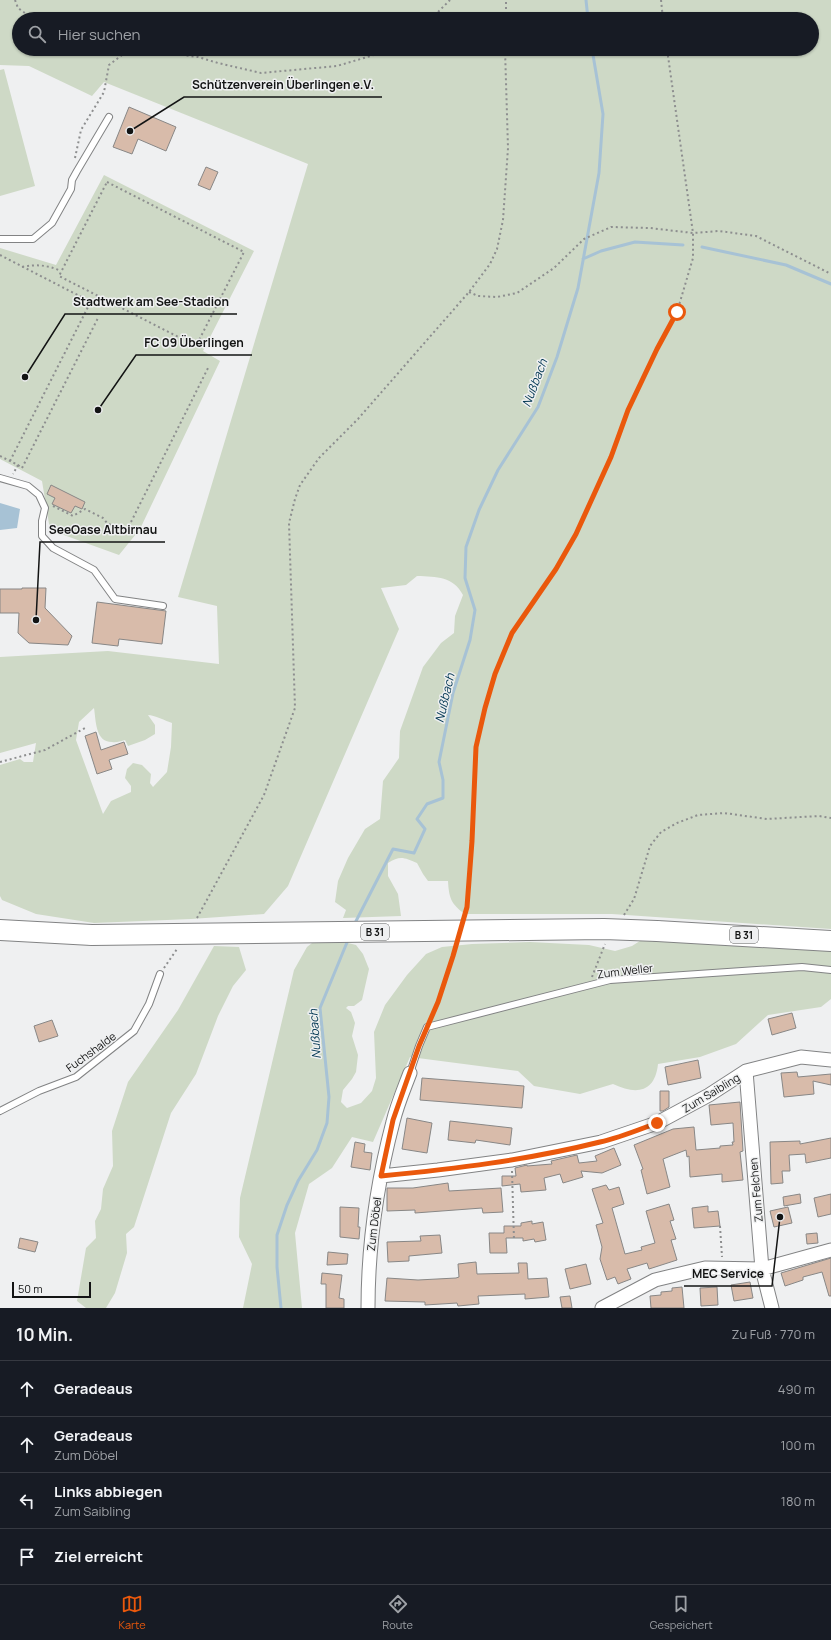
<!DOCTYPE html>
<html lang="de">
<head>
<meta charset="utf-8">
<style>
  :root { --surface:#171b24; --page:#20242c; --text:#f1f3f6; --muted:#9ea1a6; --line:#363941; --accent:#ea580c }
  body { margin:0; font-family:Manrope,sans-serif; background:var(--page); color:var(--text) }
  .scale { position:absolute; left:12px; bottom:10px; width:79px; box-sizing:border-box; padding-left:4px; border:2px solid #131414; border-top:0; font-size:11px; line-height:14px; white-space:nowrap; color:#131414; -webkit-text-stroke:3px #eff0f1; paint-order:stroke }
  .stop { position:absolute; width:12px; height:12px; margin:-9px; border:3px solid #ea580c; border-radius:50%; background:#fff }
  .stop.end { background:#ea580c; border-color:#fff; box-shadow:0 1px 4px #0008 }
  .list { margin:0; padding:0; list-style:none }
  h2 { display:flex; justify-content:space-between; align-items:center; height:52px; margin:0; padding:0 16px; font-size:17px }
  h2 small { font-size:13px; font-weight:400; color:var(--muted) }
  .list li { display:grid; grid-template-columns:26px 1fr auto; gap:12px; align-items:center; box-sizing:border-box; height:56px; padding:0 16px; border-top:1px solid var(--line) }
  .list b { display:block; font-size:15px; white-space:nowrap }
  .list p { margin:0; font-size:13px; white-space:nowrap; color:var(--muted) }
  .list em { font-size:13px; font-style:normal; color:var(--muted) }
  .icon { flex:none; width:22px; height:22px; fill:none; stroke:currentColor; stroke-width:2; stroke-linecap:round; stroke-linejoin:round }
  .map { position:relative; flex:none; width:831px; height:1308px; overflow:hidden }
  .search { position:absolute; background:var(--surface); box-shadow:0 1px 3px #0004; left:12px; right:12px; top:12px; height:44px; display:flex; align-items:center; gap:10px; box-sizing:border-box; padding:0 14px; border-radius:22px; color:var(--muted); font-size:15px }
  .sheet { height:276px; background:var(--surface) }
  nav { display:flex; justify-content:space-around; align-items:center; box-sizing:border-box; height:56px; border-top:1px solid var(--line); background:var(--surface); font-size:11px; color:var(--muted) }
  nav a { display:grid; justify-items:center; gap:2px }
  nav .on { color:var(--accent) }
  .map>svg:first-child { display:block }
  .green { fill:#ced9c6; fill-rule:evenodd }
  .water { fill:#a7c2d5 }
  .lines { fill:none; stroke-linecap:round; stroke-linejoin:round }
  .stream { stroke:#a7c2d5; stroke-width:3 }
  .building { fill:#d8bbaa; stroke:#888786 }
  .lane-casing { stroke:#828384; stroke-width:8 }
  .street-casing { stroke:#828384; stroke-width:15 }
  .primary-casing { stroke:#828384; stroke-width:22 }
  .path { stroke:#8d8e8f; stroke-width:2; stroke-dasharray:2 3; stroke-linecap:butt }
  .lane { stroke:#fff; stroke-width:6 }
  .street { stroke:#fff; stroke-width:13 }
  .primary { stroke:#fff; stroke-width:20 }
  .primary-bridge-casing { stroke:#828384; stroke-width:22; stroke-linecap:butt }
  .primary-bridge { stroke:#fff; stroke-width:20 }
  .route { stroke:#ea580c; stroke-width:5 }
  .labels { text-anchor:middle; stroke-width:3; stroke-linejoin:round; paint-order:stroke }
  .shield { fill:#eff0f1; stroke:#555656; stroke-width:1 }
  .shield-label { font-size:10px; font-weight:bold; fill:#131414 }
  .street-label { font-size:11px; fill:#131414; stroke:#eff0f1 }
  .water-label { font-size:12px; font-style:italic; fill:#033853; stroke:#eff0f1 }
  .leader { fill:none; stroke:#131414; stroke-width:1.5 }
  .callout-dot { fill:#131414; stroke:#eff0f1; stroke-width:1.5 }
  .callout-label { font-size:12px; text-anchor:middle; font-weight:bold; fill:#131414; stroke:#eff0f1; stroke-width:3; stroke-linejoin:round; paint-order:stroke }
</style>
</head>
<body>
<div class="map">
<svg width="831" height="1308" viewBox="0 0 831 1308">
  <rect width="100%" height="100%" fill="#eff0f1"/>
  <path class="green" d="M0 0H831V929L612 914H465C451 904 449 898 448 881H428L423 874 417 863C405 858 400 855 388 863V876L398 894 401 916 343 918 346 910 335 902 338 881 348 858 365 829 380 819 383 781 399 758 400 731 423 667 441 643 454 633 455 616 463 595C453 576 437 577 417 576L406 585 381 588 399 629 288 886 264 914 191 919 94 923 36 914 2 900 0 896V765L20 759 24 762H33L36 743 0 753V657L108 651 219 664 217 606 178 597 308 164 104 82 92 96 29 66 0 65ZM19 19H812V49H19ZM94 708C96 720 95 742 112 742 116 743 121 741 125 740L128 746 145 740 155 734V725L148 715C154 715 166 721 172 723L171 747 167 772 153 787 150 783 151 774 142 765 133 763 127 769 125 778 131 786V792L111 801 103 814 76 740 79 722Z
    M4 69 35 186 0 196V70Z
    M104 175 254 251 203 351 220 361 140 529 119 555 50 530 42 481 0 459V248L56 265Z
    M643 939 831 951V999L821 1007 768 1015 736 1044 700 1057 658 1064C655 1093 636 1095 613 1084L580 1094 534 1086 518 1071 410 1057 373 1142 352 1137 332 1168 309 1184 295 1233 302 1308H243L252 1264 239 1237 240 1198 294 970 307 947 312 943 344 942 356 945 363 954 369 969 362 1000 354 1006H348L346 1008 351 1012 355 1023 352 1036 358 1055 356 1072 352 1079 343 1090 341 1102 347 1108 361 1103 372 1091 376 1078 374 1032 385 1005 407 975 426 954 442 947 472 944 530 942 589 945 615 951 632 946Z
    M214 946 239 947 246 970 233 986 218 1016 196 1074 171 1113 134 1227 126 1234 127 1253 115 1293 106 1308H86L77 1301 86 1248 96 1238 95 1221 101 1209 103 1189 113 1166 112 1131 128 1082 178 1010Z"/>
  <path class="water" d="M0 503 20 509 17 528 0 530Z"/>
  <g class="lines">
    <path class="stream" d="M586 0 588 19
      M702 247 786 265 831 284
      M583 259 601 251 635 242 683 245
      M354 925 393 849 414 853 425 829 417 819 427 804 443 798V780L439 762 453 693 470 640 475 610 465 578 466 547 479 510 498 470 538 407 557 357 578 288 599 173 603 114 592 49
      M281 1308 277 1267V1235L287 1205 298 1181 317 1150 327 1123 329 1097 320 1008 348 940"/>
  </g>
  <path class="building" d="M129 107 176 127 166 151 138 139 132 154 113 147Z
    M206 167 218 172 210 190 198 185Z
    M51 485 85 502 82 509 75 506 71 513 52 504 55 498 47 494Z
    M22 588H46L45 608 72 636 68 645 29 643 18 633 19 613H0V589H22Z
    M97 602 166 611 162 644 119 639 118 646 92 643Z
    M96 732 101 750 124 742 128 754 109 760 112 769 97 774 85 736Z
    M792 1013 796 1028 772 1035 768 1019Z
    M52 1020 58 1036 39 1042 34 1026Z
    M698 1060 701 1078 668 1085 665 1067Z
    M797 1072 798 1077 831 1074V1085L813 1081 814 1094 784 1097 781 1073Z
    M422 1078 524 1086 522 1108 420 1100Z
    M660 1091H669V1107L663 1111H660Z
    M740 1102 743 1151 740 1152 743 1180 722 1182V1174L690 1177 689 1156 687 1157 686 1150 663 1159 670 1187 647 1194 641 1170 643 1169 634 1145 673 1129 694 1127 696 1150 720 1148V1146L733 1145 732 1142H734L733 1123 711 1125 709 1105Z
    M407 1118 432 1123 427 1153 402 1149Z
    M450 1121 512 1128 510 1145 476 1140 475 1143 448 1140Z
    M831 1138V1158L806 1163 805 1154 789 1155 790 1171H782L783 1183 771 1184 770 1142 800 1141V1144Z
    M355 1142 365 1144 364 1152 372 1153 370 1170 351 1167Z
    M614 1148 621 1165 602 1173 581 1171 583 1177 563 1183 560 1174 544 1178 546 1190 521 1192 520 1184 502 1186V1176H516L515 1168 527 1165V1166L552 1164 551 1161 577 1155 579 1163 597 1161 595 1156Z
    M448 1183 449 1191 501 1188 503 1212 483 1213 482 1208 415 1213V1210L387 1211V1188H413Z
    M606 1185 609 1190 619 1187 624 1204 612 1208 625 1254 642 1250 641 1247 655 1243 646 1211 669 1204 674 1220 670 1221 676 1239 671 1240 677 1260 649 1269 647 1263 627 1269 631 1279 618 1284 615 1277 607 1280 600 1259 602 1247 596 1225 603 1223 592 1189Z
    M800 1194 801 1203 784 1206 783 1197Z
    M831 1194V1214L818 1217 814 1198Z
    M708 1206V1212L718 1211 720 1226 694 1228 692 1208Z
    M340 1207 359 1208 358 1227H360L359 1239 340 1237Z
    M788 1207 792 1223 774 1227 770 1211Z
    M532 1221V1224L543 1222 546 1240 535 1242 534 1239 523 1241V1238H506L507 1253H490L489 1233H504V1226H521V1223Z
    M817 1233 818 1243 807 1244 806 1234Z
    M440 1235 442 1253 409 1256V1261L388 1262 387 1242 421 1241 420 1236Z
    M20 1238 38 1242 35 1252 18 1248Z
    M328 1252 348 1254 347 1264 327 1265Z
    M831 1258V1296H829L822 1272 803 1277V1280L785 1286 781 1273Z
    M476 1262 477 1274 519 1273 518 1263H527L528 1279 547 1278 549 1297 525 1299V1294L478 1296 479 1304 458 1306 457 1303 425 1305V1302L385 1301 387 1278 418 1280 456 1278 459 1277 458 1264Z
    M586 1264 591 1284 570 1289 565 1269Z
    M322 1273 342 1275 339 1298 344 1299V1308H326V1284H321Z
    M750 1282 753 1298 734 1301 731 1285Z
    M682 1287 684 1308H651L650 1296 661 1295V1292L672 1291V1288Z
    M717 1287 718 1305 701 1306 700 1288Z
    M570 1296 572 1308H562L560 1297Z"/>
  <g class="lines">
    <g class="lane-casing">
      <path id="lane" d="M0 239H33L52 223 71 189 72 180 77 171 109 117
        M0 478 28 486 39 495 45 508 42 521V536L53 548 94 570 115 599 163 606
        M410 1073 419 1046 427 1027 610 980 802 967 831 970
        M0 1111 39 1091 76 1077 134 1031 149 1004 160 974"/>
    </g>
    <g class="street-casing">
      <path id="street" d="M746 1071 762 1269 772 1308
        M381 1176 438 1170 512 1160 601 1142 657 1123 709 1095 746 1071 801 1057 831 1060
        M368 1308C368 1245 377 1183 393 1122 397 1105 404 1089 410 1073
        M602 1308 655 1280 705 1268 762 1269 831 1250"/>
    </g>
    <g class="primary-casing">
      <path id="primary" d="M0 930 92 935
        M657 931 831 941"/>
    </g>
    <path class="path" d="M15 0 18 8 33 19
      M661 0 663 19
      M431 19 450 0
      M506 19V0
      M90 49 97 51 115 49
      M137 49 198 57 218 63 261 73 337 66 384 52 389 49
      M75 158 81 130 104 92 109 65 130 49
      M107 182 244 252 196 346 59 276Z
      M0 255 97 305 101 297
      M22 267C37 264 47 265 61 271
      M469 292 478 296 497 297 517 293 554 268 584 239 611 227 650 228 693 233 719 231 756 236 831 274
      M0 456 18 465 13 474
      M10 461 88 307
      M18 465 22 468 98 318
      M53 506 73 516 85 509 103 518 107 523 126 532 208 368
      M0 762 45 750 85 728
      M624 915 634 899 650 846 661 832 677 823 698 815 724 813 767 819 819 816 831 818
      M465 916 467 907 472 841 476 747 485 708 495 674 512 633 556 569 576 534 611 457 628 411 657 349 677 312 693 258V233L667 49
      M197 918 264 795 295 708 289 523 295 499 300 485 319 458 358 419 469 292 490 264 497 249 503 220 508 148 505 49
      M164 968 177 949
      M592 977 605 944
      M431 1018 438 1002 456 945
      M512 1171 514 1240
      M720 1226 722 1257"/>
    <use href="#lane" class="lane"/>
    <use href="#street" class="street"/>
    <use href="#primary" class="primary"/>
    <g class="primary-bridge-casing">
      <path id="primary-bridge" d="M92 935 604 929 657 931"/>
    </g>
    <use href="#primary-bridge" class="primary-bridge"/>
  </g>
  <g class="lines">
    <path class="route" d="M657 1123C638 1130 619 1138 600 1142 528 1160 454 1169 381 1176L393 1120 419 1046 438 1002 453 956 467 907 472 841 476 747 485 708 495 674 512 633 556 569 576 534 611 457 628 410 657 349 677 312"/>
  </g>
  <g class="labels">
    <g class="shield">
      <rect x="361" y="924" width="28" height="16" rx="3"/>
      <rect x="730" y="927" width="28" height="16" rx="3"/>
    </g>
    <g class="shield-label">
      <text x="375" y="936">B 31</text>
      <text x="744" y="939">B 31</text>
    </g>
    <g class="street-label">
      <text transform="translate(625 971) rotate(-7)" y="4">Zum Weller</text>
      <text transform="translate(91 1052) rotate(-36)" y="4">Fuchshalde</text>
      <text transform="translate(711 1093) rotate(-31)" y="4">Zum Saibling</text>
      <text transform="translate(756 1190) rotate(-95)" y="4">Zum Felchen</text>
      <text transform="translate(374 1224) rotate(-83)" y="4">Zum Döbel</text>
    </g>
    <g class="water-label">
      <text transform="translate(535 383) rotate(-69)" y="4">Nußbach</text>
      <text transform="translate(445 698) rotate(-77)" y="4">Nußbach</text>
      <text transform="translate(315 1034) rotate(-94)" y="4">Nußbach</text>
    </g>
  </g>
  <path class="leader" d="M130 131L184 97H382M25 377L65 314H237M98 410L136 355H252M36 620L40 542H165M780 1217L772 1286H684"/>
  <g class="callout-dot">
    <circle cx="130" cy="131" r="4"/>
    <circle cx="25" cy="377" r="4"/>
    <circle cx="98" cy="410" r="4"/>
    <circle cx="36" cy="620" r="4"/>
    <circle cx="780" cy="1217" r="4"/>
  </g>
  <g class="callout-label">
    <text x="283" y="89">Schützenverein Überlingen e.V.</text>
    <text x="151" y="306">Stadtwerk am See-Stadion</text>
    <text x="194" y="347">FC 09 Überlingen</text>
    <text x="103" y="534">SeeOase Altbirnau</text>
    <text x="728" y="1278">MEC Service</text>
  </g>
</svg>
<div class="scale">50 m</div>
<div class="stop" style="left:677px;top:312px"></div>
<div class="stop end" style="left:657px;top:1123px"></div>
<div class="search"><svg class="icon" aria-label="search" viewBox="0 0 24 24"><circle cx="10" cy="10" r="6"/><path d="M15 15l6 6"/></svg>Hier suchen</div>
</div>
<section class="sheet">
<h2>10 Min.<small>Zu Fuß · 770 m</small></h2>
<ul class="list">
<li><svg class="icon" aria-label="ahead" viewBox="0 0 24 24"><path d="M12 20V5M6 11l6-6 6 6"/></svg><div><b>Geradeaus</b></div><em>490 m</em></li>
<li><svg class="icon" aria-label="ahead" viewBox="0 0 24 24"><path d="M12 20V5M6 11l6-6 6 6"/></svg><div><b>Geradeaus</b><p>Zum Döbel</p></div><em>100 m</em></li>
<li><svg class="icon" aria-label="left" viewBox="0 0 24 24"><path d="M17 20v-9H6M10 6l-5 5 5 5"/></svg><div><b>Links abbiegen</b><p>Zum Saibling</p></div><em>180 m</em></li>
<li><svg class="icon" aria-label="arrive" viewBox="0 0 24 24"><path d="M6 21V4h12l-3 4 3 4H6"/></svg><div><b>Ziel erreicht</b></div></li>
</ul>
</section>
<nav>
<a class="on"><svg class="icon" aria-label="map" viewBox="0 0 24 24"><path d="M3 6l6-2 6 2 6-2v14l-6 2-6-2-6 2zM9 4v14M15 6v14"/></svg>Karte</a>
<a><svg class="icon" aria-label="directions" viewBox="0 0 24 24"><path d="M12 3l9 9-9 9-9-9zM9 14v-3h6M13 9l2 2-2 2"/></svg>Route</a>
<a><svg class="icon" aria-label="saved" viewBox="0 0 24 24"><path d="M7 4h10v16l-5-4-5 4z"/></svg>Gespeichert</a>
</nav>
</body>
</html>
